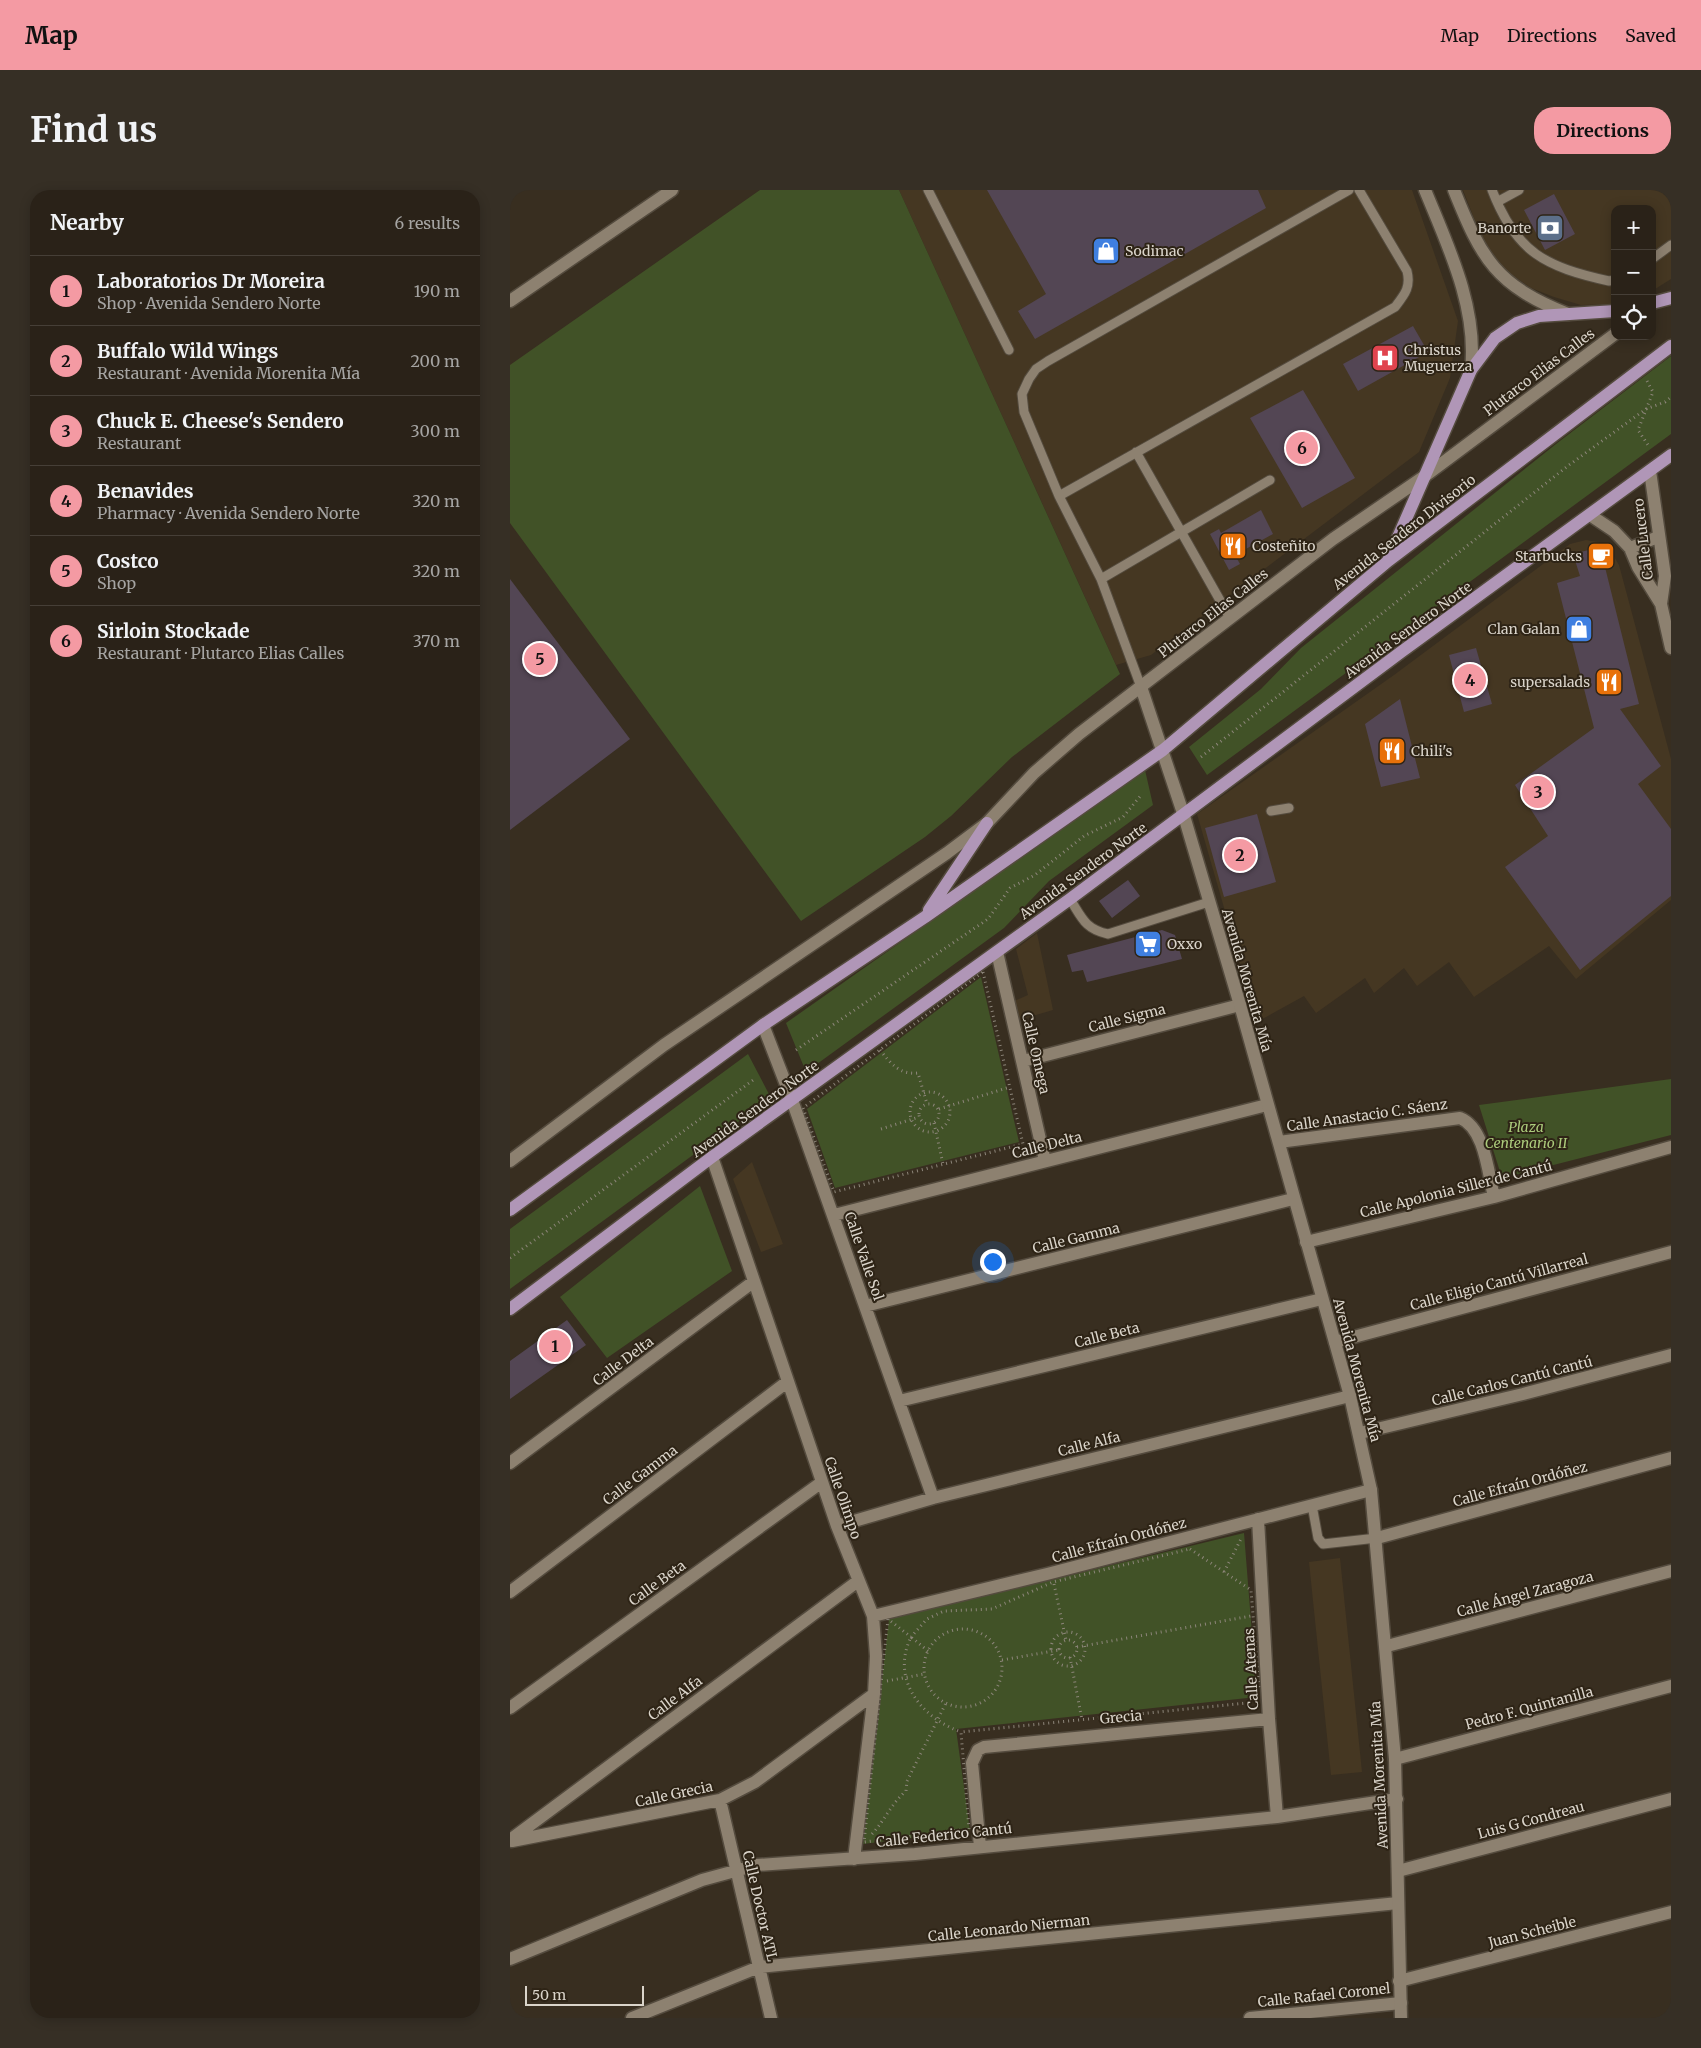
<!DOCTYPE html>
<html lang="en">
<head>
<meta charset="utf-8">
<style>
  :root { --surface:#2a2218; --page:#362f25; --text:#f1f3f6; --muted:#a5a4a2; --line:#463f37; --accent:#f49aa3 }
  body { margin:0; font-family:Merriweather,serif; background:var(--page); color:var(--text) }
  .controls { position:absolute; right:15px; top:15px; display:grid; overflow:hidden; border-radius:10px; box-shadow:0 2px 12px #0003 }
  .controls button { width:45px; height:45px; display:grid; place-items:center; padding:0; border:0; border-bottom:1px solid var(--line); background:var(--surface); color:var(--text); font:25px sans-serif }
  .scale { position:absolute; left:15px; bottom:12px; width:119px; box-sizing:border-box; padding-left:5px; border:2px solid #dad4ca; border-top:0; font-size:14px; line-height:18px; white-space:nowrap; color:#dad4ca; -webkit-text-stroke:4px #2e2416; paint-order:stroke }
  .you { position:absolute; left:482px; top:1071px; width:18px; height:18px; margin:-12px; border:4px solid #fff; border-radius:50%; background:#1a73e8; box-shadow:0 0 0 8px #1a73e833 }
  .badge { display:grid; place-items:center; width:32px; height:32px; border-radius:50%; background:var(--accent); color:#111; font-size:16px; font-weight:700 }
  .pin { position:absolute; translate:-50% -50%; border:2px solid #fff; box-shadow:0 1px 5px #0006 }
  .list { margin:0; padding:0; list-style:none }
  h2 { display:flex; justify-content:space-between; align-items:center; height:65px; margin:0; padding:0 20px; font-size:21px }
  h2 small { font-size:16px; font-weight:400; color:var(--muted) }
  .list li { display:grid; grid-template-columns:32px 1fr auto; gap:15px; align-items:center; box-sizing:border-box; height:70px; padding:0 20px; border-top:1px solid var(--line) }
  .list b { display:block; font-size:19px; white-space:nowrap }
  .list p { margin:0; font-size:16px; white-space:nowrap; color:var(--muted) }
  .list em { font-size:16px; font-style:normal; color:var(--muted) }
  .icon { flex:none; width:28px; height:28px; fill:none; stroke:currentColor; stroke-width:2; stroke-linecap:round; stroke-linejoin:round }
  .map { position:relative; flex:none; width:1161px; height:1828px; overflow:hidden; border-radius:20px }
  header { display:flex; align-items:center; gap:30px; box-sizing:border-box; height:70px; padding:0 25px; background:var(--accent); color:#111 }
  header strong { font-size:24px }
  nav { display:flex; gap:28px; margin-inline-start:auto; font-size:18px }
  .intro { display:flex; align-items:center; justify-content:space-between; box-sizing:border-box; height:120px; padding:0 30px }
  h1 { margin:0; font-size:35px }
  .button { padding:12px 22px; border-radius:20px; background:var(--accent); color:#111; font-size:18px; font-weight:700 }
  main { display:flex; gap:30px; padding:0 30px }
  aside { flex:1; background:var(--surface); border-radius:20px; box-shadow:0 2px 12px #0003 }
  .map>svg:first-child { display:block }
  .built { fill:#453722 }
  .green { fill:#415227 }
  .building { fill:#534654 }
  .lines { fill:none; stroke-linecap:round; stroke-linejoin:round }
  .service-casing { stroke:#544b3e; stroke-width:11 }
  .minor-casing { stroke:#544b3e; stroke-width:15 }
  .tertiary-casing { stroke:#544b3e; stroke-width:15 }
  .primary-casing { stroke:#544b3e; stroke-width:15 }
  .path { stroke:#8d867a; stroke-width:3; stroke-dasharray:1 4; stroke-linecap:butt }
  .service { stroke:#8d8170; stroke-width:9 }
  .minor { stroke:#8d8170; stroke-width:12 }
  .tertiary { stroke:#8d8170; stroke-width:12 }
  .primary { stroke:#b096b7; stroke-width:12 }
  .labels { text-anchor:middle; stroke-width:4; stroke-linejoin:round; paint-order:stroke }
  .poi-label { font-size:14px; fill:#dad4ca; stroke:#2e2416; text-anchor:start }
  .street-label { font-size:14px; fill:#dad4ca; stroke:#2e2416 }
  .park-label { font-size:14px; font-style:italic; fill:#abcb7b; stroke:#2e2416 }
</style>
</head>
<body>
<header>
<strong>Map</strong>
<nav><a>Map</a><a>Directions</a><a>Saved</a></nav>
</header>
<div class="intro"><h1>Find us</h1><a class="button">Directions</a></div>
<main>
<aside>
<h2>Nearby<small>6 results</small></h2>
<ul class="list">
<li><span class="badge">1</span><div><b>Laboratorios Dr Moreira</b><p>Shop · Avenida Sendero Norte</p></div><em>190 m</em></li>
<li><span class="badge">2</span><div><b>Buffalo Wild Wings</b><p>Restaurant · Avenida Morenita Mía</p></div><em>200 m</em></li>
<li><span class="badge">3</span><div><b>Chuck E. Cheese's Sendero</b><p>Restaurant</p></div><em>300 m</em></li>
<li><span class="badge">4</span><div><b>Benavides</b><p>Pharmacy · Avenida Sendero Norte</p></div><em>320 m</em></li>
<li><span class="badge">5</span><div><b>Costco</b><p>Shop</p></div><em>320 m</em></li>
<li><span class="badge">6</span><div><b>Sirloin Stockade</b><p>Restaurant · Plutarco Elias Calles</p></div><em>370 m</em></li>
</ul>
</aside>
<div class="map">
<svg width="1161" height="1828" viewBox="0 0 1161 1828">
  <rect width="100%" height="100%" fill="#382e20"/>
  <path class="built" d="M389 0H902L948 131 940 188 909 262 641 465 606 475Z
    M953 0H1161V89L1142 101V19H1105V114L1071 115 1044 107 1021 98 999 83 985 67 971 46Z
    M1076 350 1088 352 1099 358 1109 375 1161 569V710L1066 789 1039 756 964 807 939 772 907 796 894 778 864 803 855 788 806 823 794 806 747 832 687 624 884 485 1060 354Z
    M527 743 543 820 509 830 504 811 518 805 506 759Z
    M242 972 273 1054 251 1062 223 989Z
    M830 1368 852 1582 821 1585 799 1372Z"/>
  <path class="green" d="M250 0H389L610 484 502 567 441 626 415 647 291 731 0 333V175Z
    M1161 166V244L697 585 679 557 751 499 791 458 1046 254Z
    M635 580 643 615 539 691 494 738 296 882 276 833Z
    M471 787 509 952 325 998 297 919Z
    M238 864 261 908 0 1099V1039Z
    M1161 889V945L992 988 969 915Z
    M190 996 222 1081 97 1168 50 1107Z
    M734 1343 747 1507 446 1539 460 1641 353 1654 379 1429Z"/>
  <path class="building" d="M477 0H748L756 18 525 149 508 121 536 104Z
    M1044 4 1065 44 1035 60 1014 20Z
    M903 136 918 162 848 201 833 174Z
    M793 200 845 288 792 318 740 228Z
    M751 320 763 344 725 365 730 374 719 380 700 344 709 339 711 343Z
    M1090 357 1129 514 1110 519 1151 576 1128 594 1161 639V706L1070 780 995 677 1038 646 1005 595 1084 538 1047 393 1070 386 1063 364Z
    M0 389 120 549 0 640Z
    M966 458 982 514 954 522 939 465Z
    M890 509 910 588 871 597 855 534Z
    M747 624 766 692 714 707 695 638Z
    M618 690 630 706 602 728 589 711Z
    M652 740 665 745 672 769 577 792 573 780 562 782 557 765Z
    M57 1130 76 1155 0 1209V1171Z"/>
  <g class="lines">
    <g class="service-casing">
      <path id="service" d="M418 0 499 160
        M982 0C1006 63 1036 77 1099 91L1105 90
        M987 12 1009 0
        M1142 69 1161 55
        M626 262 720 428
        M549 306 885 117C895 104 901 97 897 81L849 0
        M591 389 760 290
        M631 497 591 389 549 306 514 222 512 204 519 189 526 179 538 171 839 0
        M761 621 779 618
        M560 709C572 728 575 739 598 744L699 712
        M802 1315 808 1348 813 1354 867 1348"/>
    </g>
    <g class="minor-casing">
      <path id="minor" d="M915 0C938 56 968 118 961 180
        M944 0C972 70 986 95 1058 124
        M0 111 162 0
        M1140 281 1155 386 1151 414 1161 458
        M1080 325 1104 341 1120 358 1128 377 1151 414
        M1120 358 1148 347
        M487 762 535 971
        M253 835 282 910 423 1308
        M513 871 730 815
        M769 952 950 928C975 938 978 983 984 1007
        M202 967 327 1336 363 1426 366 1466 364 1504 344 1669
        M324 1025 757 915
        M796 1052 984 1007 1161 957
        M355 1116 783 1009
        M825 1152 1161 1062
        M389 1211 812 1109
        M850 1243 1013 1204 1161 1165
        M0 1273 243 1092
        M748 1329 759 1529 767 1627
        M327 1336 423 1308 840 1206
        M867 1348 1161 1268
        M0 1402 277 1192
        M363 1426 537 1384 861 1300
        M877 1456 1161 1381
        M0 1518 312 1292
        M885 1569 1161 1496
        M210 1610 261 1828
        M0 1650 348 1391
        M2 1651 210 1610 245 1592 364 1504
        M470 1657 462 1573 468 1560 474 1557 759 1529
        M888 1681 1161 1609
        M0 1769 192 1690 247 1675 405 1664 767 1627 887 1609
        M889 1791 1161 1722
        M122 1828 249 1777 888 1713
        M740 1828 891 1813"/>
    </g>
    <g class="tertiary-casing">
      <path id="tertiary" d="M631 497 674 626 730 815 840 1206 861 1300 885 1569 891 1828
        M0 971 154 855 437 663 477 633 524 583 569 544 823 349 915 286 1105 144"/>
    </g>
    <g class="primary-casing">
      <path id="primary" d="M1142 113 1161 108
        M879 368 961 180 985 148 1007 133 1029 126 1105 121
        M419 720 477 633
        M0 1020 253 835 415 727 653 560 878 371 1161 156
        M0 1119 202 967 560 709 891 462 1161 265"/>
    </g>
    <path class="path" d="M1137 191 1143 202 1128 240 1138 255
      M691 567 1059 275 1136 219 1155 212 1161 207
      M473 782 513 954 324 1002 293 918Z
      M286 860 478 729 500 698 525 685 574 646 613 627 632 604
      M370 860C381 874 390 885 408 883L417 914
      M400 922a20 20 0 1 1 40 0a20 20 0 1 1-40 0Z
      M409 924a10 10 0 1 1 20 0a10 10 0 1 1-20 0Z
      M429 919 500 897
      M424 933 433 974
      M371 939 409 927
      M0 1068 246 888
      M680 1359 741 1400 749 1500 736 1513 451 1542 459 1639 354 1652 378 1429 401 1447 417 1429 434 1421 482 1419 543 1392Z
      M714 1382 732 1347
      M544 1394 556 1450
      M414 1478a39 39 0 1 1 78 0a39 39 0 1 1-78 0Z
      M541 1459a17 17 0 1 1 34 0a17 17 0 1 1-34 0Z
      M549 1459a9 9 0 1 1 18 0a9 9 0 1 1-18 0Z
      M567 1457 741 1426
      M418 1461 401 1447C380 1490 412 1528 451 1542
      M560 1467 572 1530
      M492 1470 549 1460
      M377 1491 414 1484
      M362 1644C375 1630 381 1614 396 1601L397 1591 436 1513"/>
    <use href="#service" class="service"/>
    <use href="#minor" class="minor"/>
    <use href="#tertiary" class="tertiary"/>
    <use href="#primary" class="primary"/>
  </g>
  <defs>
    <g id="bank-square" transform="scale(1.4375)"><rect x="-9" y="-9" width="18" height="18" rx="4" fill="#5c6f8a" stroke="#2e2416"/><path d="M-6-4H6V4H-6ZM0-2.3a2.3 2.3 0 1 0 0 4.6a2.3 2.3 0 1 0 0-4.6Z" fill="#fff"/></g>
    <g id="shop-square" transform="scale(1.4375)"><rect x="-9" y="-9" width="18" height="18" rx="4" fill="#3f7fe0" stroke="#2e2416"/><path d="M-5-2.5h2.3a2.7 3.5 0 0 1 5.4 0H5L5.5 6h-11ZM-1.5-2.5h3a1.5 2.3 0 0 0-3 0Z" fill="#fff"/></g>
    <g id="hospital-square" transform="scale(1.4375)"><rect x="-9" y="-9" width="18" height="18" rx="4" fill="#e0444e" stroke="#2e2416"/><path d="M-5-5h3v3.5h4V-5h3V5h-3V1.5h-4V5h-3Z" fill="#fff"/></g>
    <g id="restaurant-square" transform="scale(1.4375)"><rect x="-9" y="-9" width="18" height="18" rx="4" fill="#e8710a" stroke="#2e2416"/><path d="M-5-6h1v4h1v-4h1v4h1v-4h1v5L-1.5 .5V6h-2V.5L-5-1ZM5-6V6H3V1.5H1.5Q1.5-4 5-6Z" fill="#fff"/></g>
    <g id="cafe-square" transform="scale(1.4375)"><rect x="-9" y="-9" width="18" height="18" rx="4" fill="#e8710a" stroke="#2e2416"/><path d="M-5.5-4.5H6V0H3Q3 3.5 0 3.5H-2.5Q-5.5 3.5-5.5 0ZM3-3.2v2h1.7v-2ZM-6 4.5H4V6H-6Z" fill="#fff"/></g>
    <g id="supermarket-square" transform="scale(1.4375)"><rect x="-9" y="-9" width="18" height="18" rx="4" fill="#3f7fe0" stroke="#2e2416"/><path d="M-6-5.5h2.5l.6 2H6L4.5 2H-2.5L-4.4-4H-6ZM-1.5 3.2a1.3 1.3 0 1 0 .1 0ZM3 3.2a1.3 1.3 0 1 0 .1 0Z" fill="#fff"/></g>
  </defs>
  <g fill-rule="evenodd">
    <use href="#bank-square" x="1040" y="38"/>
    <use href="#shop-square" x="596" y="61"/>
    <use href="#hospital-square" x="875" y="168"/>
    <use href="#restaurant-square" x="723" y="356"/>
    <use href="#cafe-square" x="1091" y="366"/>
    <use href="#shop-square" x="1069" y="439"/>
    <use href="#restaurant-square" x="1099" y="492"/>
    <use href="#restaurant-square" x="882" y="561"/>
    <use href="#supermarket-square" x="638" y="754"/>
  </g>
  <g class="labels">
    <g class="poi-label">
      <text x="1021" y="43" text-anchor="end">Banorte</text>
      <text x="615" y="66">Sodimac</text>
      <text x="894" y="165">Christus<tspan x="894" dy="16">Muguerza</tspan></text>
      <text x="742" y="361">Costeñito</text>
      <text x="1072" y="371" text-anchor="end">Starbucks</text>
      <text x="1050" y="444" text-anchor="end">Clan Galan</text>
      <text x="1080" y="497" text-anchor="end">supersalads</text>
      <text x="901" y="566">Chili's</text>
      <text x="657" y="759">Oxxo</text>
    </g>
    <g class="street-label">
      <text transform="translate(1029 182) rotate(-37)" y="5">Plutarco Elias Calles</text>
      <text transform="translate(894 342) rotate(-38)" y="5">Avenida Sendero Divisorio</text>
      <text transform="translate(1133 349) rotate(-97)" y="5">Calle Lucero</text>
      <text transform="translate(703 423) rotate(-38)" y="5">Plutarco Elias Calles</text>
      <text transform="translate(898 440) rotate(-36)" y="5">Avenida Sendero Norte</text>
      <text transform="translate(573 681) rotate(-36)" y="5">Avenida Sendero Norte</text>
      <text transform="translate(737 790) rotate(74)" y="5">Avenida Morenita Mía</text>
      <text transform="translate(617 828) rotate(-14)" y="5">Calle Sigma</text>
      <text transform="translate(526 863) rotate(77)" y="5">Calle Omega</text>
      <text transform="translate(245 919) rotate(-36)" y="5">Avenida Sendero Norte</text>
      <text transform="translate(857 925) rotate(-8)" y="5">Calle Anastacio C. Sáenz</text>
      <text transform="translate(537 955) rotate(-14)" y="5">Calle Delta</text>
      <text transform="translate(946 999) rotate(-14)" y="5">Calle Apolonia Siller de Cantú</text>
      <text transform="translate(566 1048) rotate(-14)" y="5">Calle Gamma</text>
      <text transform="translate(354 1066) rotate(71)" y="5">Calle Valle Sol</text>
      <text transform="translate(989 1092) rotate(-15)" y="5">Calle Eligio Cantú Villarreal</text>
      <text transform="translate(597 1145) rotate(-14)" y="5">Calle Beta</text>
      <text transform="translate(113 1171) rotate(-37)" y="5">Calle Delta</text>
      <text transform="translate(847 1180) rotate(75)" y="5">Avenida Morenita Mía</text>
      <text transform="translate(1002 1191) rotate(-14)" y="5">Calle Carlos Cantú Cantú</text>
      <text transform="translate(579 1254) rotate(-14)" y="5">Calle Alfa</text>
      <text transform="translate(130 1285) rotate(-37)" y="5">Calle Gamma</text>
      <text transform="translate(1010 1294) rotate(-15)" y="5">Calle Efraín Ordóñez</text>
      <text transform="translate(333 1308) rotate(71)" y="5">Calle Olimpo</text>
      <text transform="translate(609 1350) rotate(-15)" y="5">Calle Efraín Ordóñez</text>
      <text transform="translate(147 1393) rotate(-36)" y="5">Calle Beta</text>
      <text transform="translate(1015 1404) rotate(-15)" y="5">Calle Ángel Zaragoza</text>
      <text transform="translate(741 1479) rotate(-93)" y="5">Calle Atenas</text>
      <text transform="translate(165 1508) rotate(-37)" y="5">Calle Alfa</text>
      <text transform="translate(1019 1518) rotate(-15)" y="5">Pedro F. Quintanilla</text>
      <text transform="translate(611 1527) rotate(-5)" y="5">Grecia</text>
      <text transform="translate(869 1585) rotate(-93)" y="5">Avenida Morenita Mía</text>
      <text transform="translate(164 1604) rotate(-12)" y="5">Calle Grecia</text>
      <text transform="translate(1021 1630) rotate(-15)" y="5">Luis G Condreau</text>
      <text transform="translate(434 1645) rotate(-6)" y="5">Calle Federico Cantú</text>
      <text transform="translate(250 1716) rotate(77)" y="5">Calle Doctor ATL</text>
      <text transform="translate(499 1738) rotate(-6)" y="5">Calle Leonardo Nierman</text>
      <text transform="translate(1022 1742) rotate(-14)" y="5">Juan Scheible</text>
      <text transform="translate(814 1805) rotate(-6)" y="5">Calle Rafael Coronel</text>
    </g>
    <g class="park-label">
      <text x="1016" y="942">Plaza<tspan x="1016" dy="16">Centenario II</tspan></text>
    </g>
  </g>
</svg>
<div class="controls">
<button>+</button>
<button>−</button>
<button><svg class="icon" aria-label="locate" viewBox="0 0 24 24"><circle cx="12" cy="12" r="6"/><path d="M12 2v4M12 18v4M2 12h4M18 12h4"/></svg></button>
</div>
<div class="scale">50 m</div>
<div class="you"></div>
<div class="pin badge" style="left:45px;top:1156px">1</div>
<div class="pin badge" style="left:730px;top:665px">2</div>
<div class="pin badge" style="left:1028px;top:602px">3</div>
<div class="pin badge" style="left:960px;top:490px">4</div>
<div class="pin badge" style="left:30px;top:469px">5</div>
<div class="pin badge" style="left:792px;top:258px">6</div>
</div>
</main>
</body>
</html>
